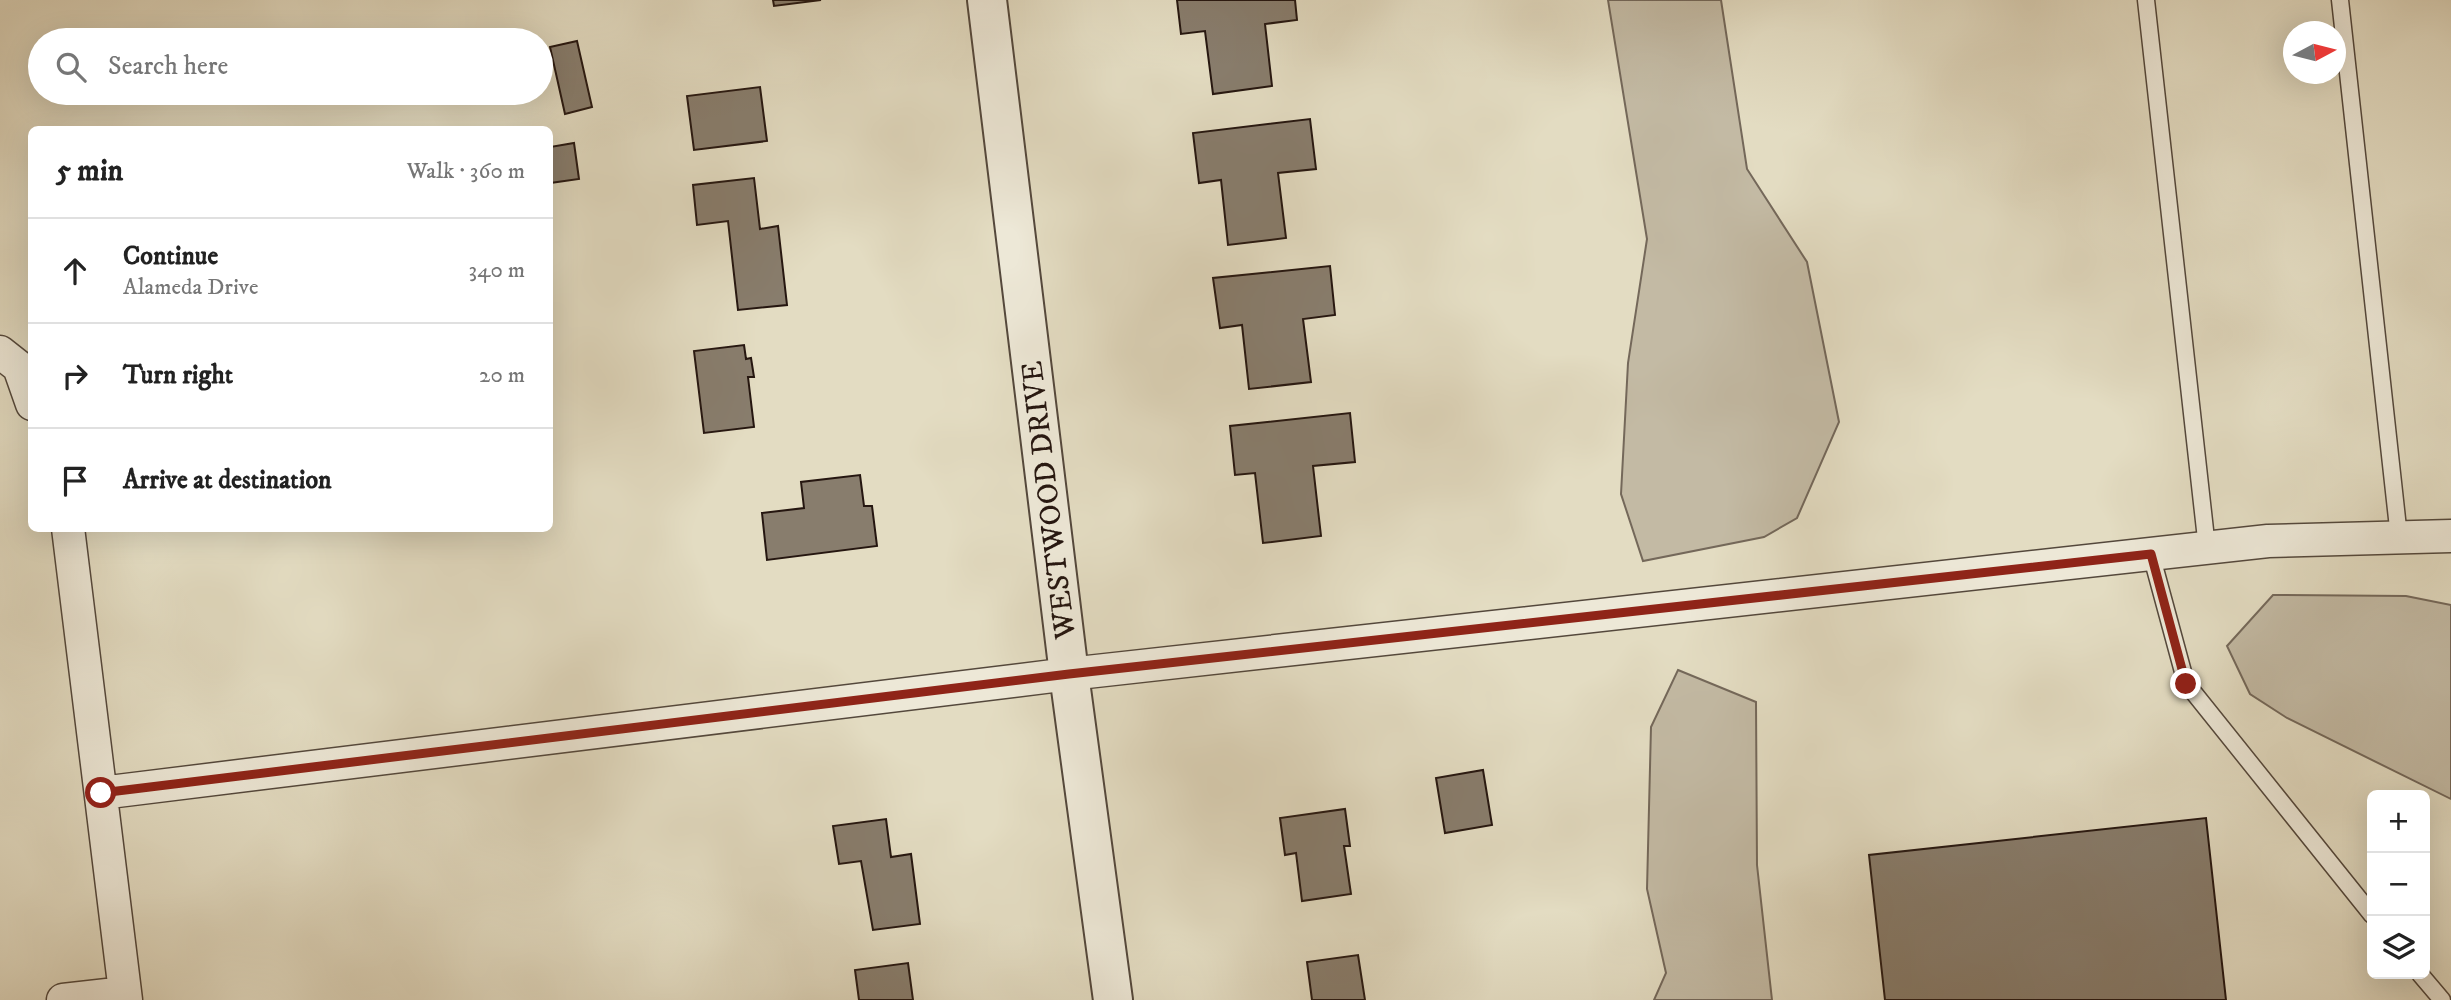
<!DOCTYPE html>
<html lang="en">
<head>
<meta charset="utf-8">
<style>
  :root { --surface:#fff; --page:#f6f6f6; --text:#222; --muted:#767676; --line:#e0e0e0 }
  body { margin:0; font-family:"IM FELL DW Pica",serif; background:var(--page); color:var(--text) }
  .controls { position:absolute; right:21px; bottom:21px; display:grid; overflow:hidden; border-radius:10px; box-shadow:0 7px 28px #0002 }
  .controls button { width:63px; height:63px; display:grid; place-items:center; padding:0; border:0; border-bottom:2px solid var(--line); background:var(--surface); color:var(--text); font:35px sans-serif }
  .compass { position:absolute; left:2283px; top:21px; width:63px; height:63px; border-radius:50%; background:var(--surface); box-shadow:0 7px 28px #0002; rotate:83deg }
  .stop { position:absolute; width:21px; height:21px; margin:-16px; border:5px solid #8f2418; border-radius:50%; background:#fff }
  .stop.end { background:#8f2418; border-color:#fff; box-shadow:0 2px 7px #0008 }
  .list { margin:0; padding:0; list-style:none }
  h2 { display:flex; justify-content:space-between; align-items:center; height:91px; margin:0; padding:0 28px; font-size:30px }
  h2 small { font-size:23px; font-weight:400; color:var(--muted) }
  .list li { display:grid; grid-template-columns:46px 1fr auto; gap:21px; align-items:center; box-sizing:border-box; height:105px; padding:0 28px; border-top:2px solid var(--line) }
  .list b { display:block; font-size:26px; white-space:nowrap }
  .list p { margin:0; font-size:23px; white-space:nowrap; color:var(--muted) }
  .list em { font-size:23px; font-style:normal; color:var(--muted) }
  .icon { flex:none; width:38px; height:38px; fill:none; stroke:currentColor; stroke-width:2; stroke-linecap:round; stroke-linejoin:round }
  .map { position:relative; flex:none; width:2451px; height:1000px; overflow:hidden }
  .search { position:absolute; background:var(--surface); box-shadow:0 7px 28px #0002; left:28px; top:28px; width:525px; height:77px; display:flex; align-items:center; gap:18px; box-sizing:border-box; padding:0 24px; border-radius:38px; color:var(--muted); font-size:26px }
  .panel { position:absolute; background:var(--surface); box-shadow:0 7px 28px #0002; left:28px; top:126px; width:525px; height:406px; border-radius:10px }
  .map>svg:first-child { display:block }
  .green { fill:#c3baa4; stroke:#74685a; stroke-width:2 }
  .building { fill:#887d6d; stroke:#251610; stroke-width:2 }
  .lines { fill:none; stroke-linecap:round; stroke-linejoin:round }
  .service-casing { stroke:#54483c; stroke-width:19 }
  .minor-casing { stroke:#54483c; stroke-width:35 }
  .tertiary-casing { stroke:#54483c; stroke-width:42 }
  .service { stroke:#ede8d7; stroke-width:16 }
  .minor { stroke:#ede8d7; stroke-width:32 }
  .tertiary { stroke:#ede8d7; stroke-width:38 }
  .route { stroke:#8f2418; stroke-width:9 }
  .labels { text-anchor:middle; stroke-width:5; stroke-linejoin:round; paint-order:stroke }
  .street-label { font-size:30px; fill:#251610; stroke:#ede8d7 }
</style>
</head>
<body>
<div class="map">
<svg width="2451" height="1000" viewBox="0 0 2451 1000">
  <rect width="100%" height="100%" fill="#e3dcc2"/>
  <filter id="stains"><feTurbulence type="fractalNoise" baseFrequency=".00286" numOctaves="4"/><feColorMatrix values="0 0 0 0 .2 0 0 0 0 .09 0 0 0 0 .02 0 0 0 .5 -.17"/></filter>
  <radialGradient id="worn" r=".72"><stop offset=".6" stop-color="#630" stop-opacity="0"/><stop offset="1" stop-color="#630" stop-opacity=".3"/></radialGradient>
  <path class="green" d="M1608 0H1721L1747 169 1807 262 1839 422 1797 518 1764 537 1643 561 1621 494 1628 363 1647 239Z
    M2273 595 2406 596 2451 605V799L2287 718 2250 694 2227 646Z
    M1678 670 1756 702 1757 865 1772 1000H1654L1666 973 1647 889 1651 727Z"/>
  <path class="building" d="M773 0H821L774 6Z
    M1177 0H1295L1297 20 1265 24 1272 86 1213 94 1205 31 1181 34Z
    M577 41 592 107 565 114 550 47Z
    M760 87 767 141 694 150 687 96Z
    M1310 119 1316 169 1278 173 1286 238 1228 245 1221 180 1199 183 1193 133Z
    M574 143 579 179 550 183V147Z
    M754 178 760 229 778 226 787 305 738 310 728 221 697 225 693 185Z
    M1330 266 1335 315 1303 319 1311 382 1249 389 1242 325 1220 328 1213 278Z
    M744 345 746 359 751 358 754 377H748L754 427 704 433 694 351Z
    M1350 413 1355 462 1313 466 1321 536 1263 543 1255 473 1235 475 1230 426Z
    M860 475 864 506H872L877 546 767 560 762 513 804 508 801 482Z
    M1483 770 1492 825 1445 833 1436 778Z
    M1345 809 1350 846H1344L1351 894 1302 901 1296 853 1285 855 1280 818Z
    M2206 818 2226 1000H1885L1869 855Z
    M886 819 891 857 911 854 920 924 873 930 861 861 839 864 833 826Z
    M1358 955 1365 1000H1312L1307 962Z
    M908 963 913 1000H859L855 970Z"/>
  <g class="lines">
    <g class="service-casing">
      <path id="service" d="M2146 0 2207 548
        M2340 0 2399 537
        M2151 554 2186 683 2372 915
        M2420 974 2442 1000"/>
    </g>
    <g class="minor-casing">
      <path id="minor" d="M0 352 19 367 32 404
        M68 528 126 1000
        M101 793 1069 674 2268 541 2451 536
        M63 1000 125 993"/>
    </g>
    <g class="tertiary-casing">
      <path id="tertiary" d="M987 0 1069 674 1113 1000"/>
    </g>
    <use href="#service" class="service"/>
    <use href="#minor" class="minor"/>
    <use href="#tertiary" class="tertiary"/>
  </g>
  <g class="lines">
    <path class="route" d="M101 793 1069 674 2151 554 2186 684"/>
  </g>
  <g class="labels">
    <g class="street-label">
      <text transform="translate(1048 500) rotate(-97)" y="10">WESTWOOD DRIVE</text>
    </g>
  </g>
  <rect width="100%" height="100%" filter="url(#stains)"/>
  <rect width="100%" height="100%" fill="url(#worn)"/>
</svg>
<div class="controls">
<button>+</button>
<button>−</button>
<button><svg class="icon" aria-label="layers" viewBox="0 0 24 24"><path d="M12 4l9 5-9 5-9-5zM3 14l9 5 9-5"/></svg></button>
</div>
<svg class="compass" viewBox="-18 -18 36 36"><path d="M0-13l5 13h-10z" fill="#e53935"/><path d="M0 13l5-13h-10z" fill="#767676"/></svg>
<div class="stop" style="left:101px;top:793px"></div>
<div class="stop end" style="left:2186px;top:684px"></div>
<div class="search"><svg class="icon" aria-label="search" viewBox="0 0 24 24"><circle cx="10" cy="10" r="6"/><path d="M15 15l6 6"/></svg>Search here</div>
<section class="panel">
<h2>5 min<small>Walk · 360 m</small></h2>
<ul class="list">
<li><svg class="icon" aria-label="ahead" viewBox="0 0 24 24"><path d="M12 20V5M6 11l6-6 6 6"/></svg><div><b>Continue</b><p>Alameda Drive</p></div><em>340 m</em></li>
<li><svg class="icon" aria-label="right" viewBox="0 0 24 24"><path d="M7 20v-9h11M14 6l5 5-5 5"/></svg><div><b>Turn right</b></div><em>20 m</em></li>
<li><svg class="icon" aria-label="arrive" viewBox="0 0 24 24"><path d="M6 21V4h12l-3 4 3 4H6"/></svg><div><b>Arrive at destination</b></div></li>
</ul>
</section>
</div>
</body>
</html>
